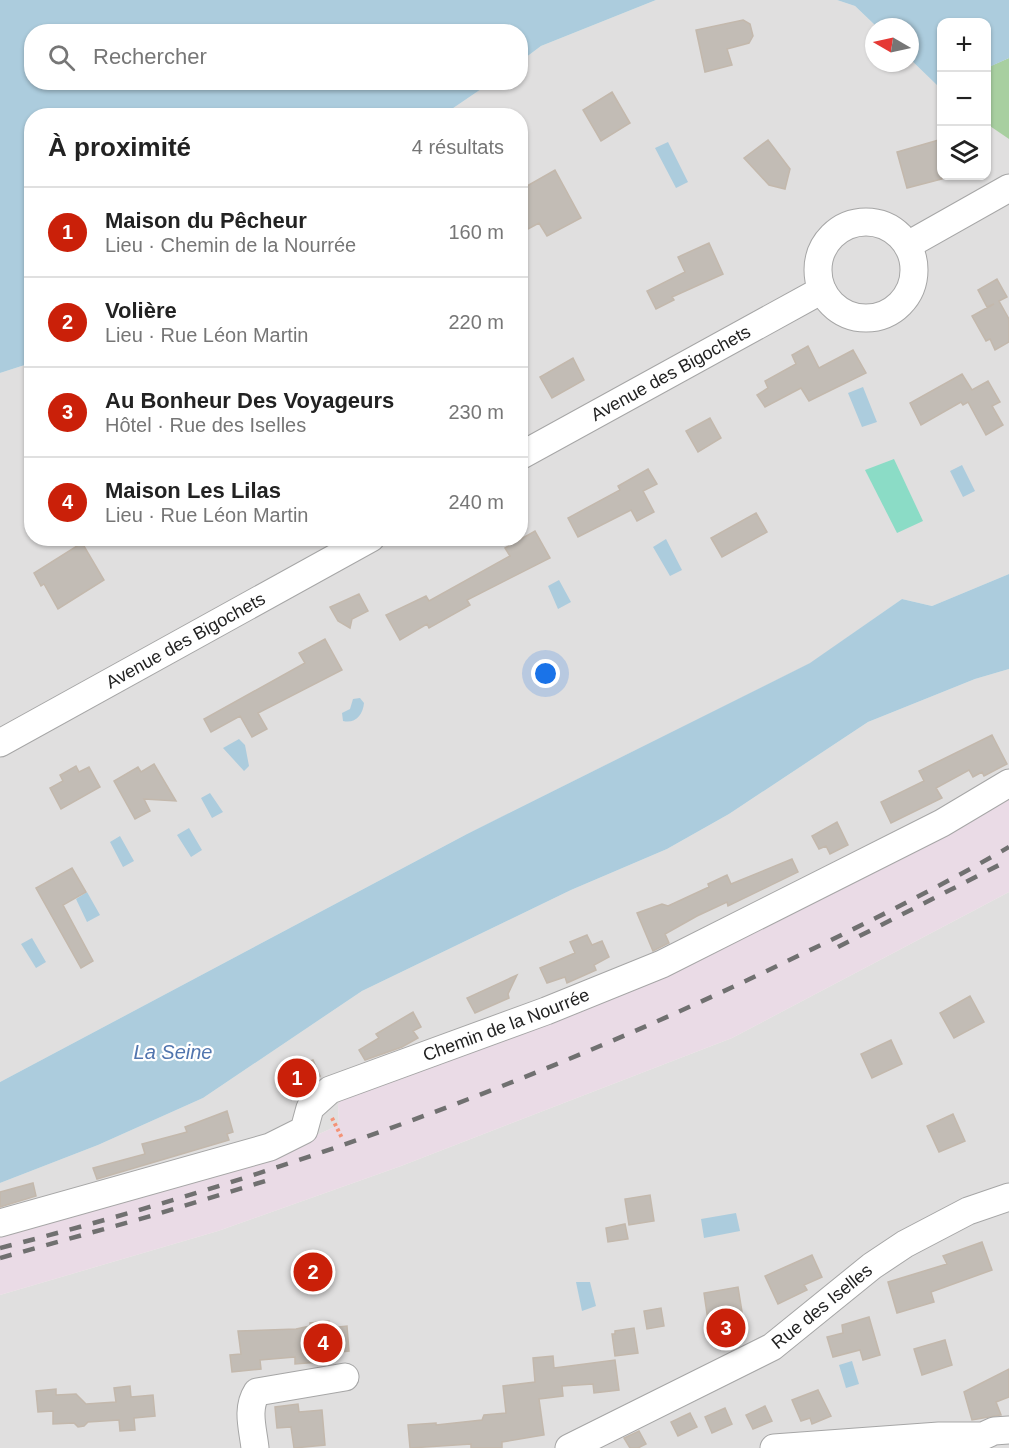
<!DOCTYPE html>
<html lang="fr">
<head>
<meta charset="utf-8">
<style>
  :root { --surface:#fff; --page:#f6f6f6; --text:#222; --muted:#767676; --line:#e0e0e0; --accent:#ca2009 }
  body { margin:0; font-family:Helvetica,sans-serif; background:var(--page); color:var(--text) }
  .controls { position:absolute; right:18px; top:18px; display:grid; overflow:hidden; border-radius:12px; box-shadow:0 2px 4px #0004 }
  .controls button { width:54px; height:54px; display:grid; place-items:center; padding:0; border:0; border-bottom:2px solid var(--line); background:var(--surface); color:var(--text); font:30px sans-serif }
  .compass { position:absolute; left:865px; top:18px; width:54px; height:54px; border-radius:50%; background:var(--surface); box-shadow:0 2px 4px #0004; rotate:279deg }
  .you { position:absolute; left:546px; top:674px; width:21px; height:21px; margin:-15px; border:4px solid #fff; border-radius:50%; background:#1a73e8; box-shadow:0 0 0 9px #1a73e833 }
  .badge { display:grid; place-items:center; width:39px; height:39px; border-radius:50%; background:var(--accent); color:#fff; font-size:20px; font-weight:700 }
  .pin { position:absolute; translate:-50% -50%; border:3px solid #fff; box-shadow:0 2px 6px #0006 }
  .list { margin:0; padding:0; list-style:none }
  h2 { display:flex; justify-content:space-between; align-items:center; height:78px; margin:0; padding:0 24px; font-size:26px }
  h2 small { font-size:20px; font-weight:400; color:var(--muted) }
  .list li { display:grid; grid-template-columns:39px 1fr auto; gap:18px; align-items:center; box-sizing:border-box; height:90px; padding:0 24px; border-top:2px solid var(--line) }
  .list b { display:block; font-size:22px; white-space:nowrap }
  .list p { margin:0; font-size:20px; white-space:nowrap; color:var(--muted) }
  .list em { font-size:20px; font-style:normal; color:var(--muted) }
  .icon { flex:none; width:33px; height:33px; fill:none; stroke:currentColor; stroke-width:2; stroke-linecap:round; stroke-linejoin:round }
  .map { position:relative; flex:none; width:1009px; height:1448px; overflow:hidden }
  .search { position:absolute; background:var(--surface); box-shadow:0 2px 4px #0004; left:24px; top:24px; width:504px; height:66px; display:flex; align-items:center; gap:15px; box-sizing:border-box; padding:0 21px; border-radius:24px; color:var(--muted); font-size:22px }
  .panel { position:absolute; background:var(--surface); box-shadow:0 2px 4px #0004; left:24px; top:108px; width:504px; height:438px; border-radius:24px }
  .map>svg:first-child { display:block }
  .residential { fill:#e0dfdf }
  .industrial { fill:#eadbe6 }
  .forest { fill:#a8cfa0 }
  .pitch { fill:#8bdcc6 }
  .water { fill:#acccdd }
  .building { fill:#c2bcb5; stroke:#c3b8ac; stroke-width:1.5 }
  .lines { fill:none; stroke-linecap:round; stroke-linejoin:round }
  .minor-casing { stroke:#a6a6a6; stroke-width:29 }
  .path { stroke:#f49377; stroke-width:4; stroke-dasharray:3 3; stroke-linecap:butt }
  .minor { stroke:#fff; stroke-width:27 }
  .rail { stroke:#707070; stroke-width:4.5; stroke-dasharray:12 12; stroke-linecap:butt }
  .labels { text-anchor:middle; stroke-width:4.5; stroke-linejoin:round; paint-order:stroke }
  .street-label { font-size:18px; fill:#222; stroke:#fff }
  .water-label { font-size:20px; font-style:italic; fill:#5175ae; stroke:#fff }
</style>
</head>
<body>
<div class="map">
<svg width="1009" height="1448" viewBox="0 0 1009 1448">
  <rect width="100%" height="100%" fill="#f1f0e9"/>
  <path class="residential" d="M656 0H837L855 6 877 27H874V63H910V59L941 89 942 176H986L987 68 1009 58V574L932 606 902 599 811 663 467 834 0 1082V373L31 363 32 538H520V116L443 115 490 83 520 82 521 61 541 46Z
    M1009 669V788L338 1105 339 1125 319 1134 0 1229V1183L98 1145 203 1098 362 991 571 890 667 849 729 814 868 722 975 679Z
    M1009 892V1448H0V1295L218 1231 401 1166 732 1038Z"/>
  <path class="industrial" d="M1009 788V892L732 1038 401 1166 218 1231 0 1295V1229L319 1134 339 1125 338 1105 344 1094 549 1019Z"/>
  <path class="forest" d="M1009 58V139L987 124 986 68Z"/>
  <path class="pitch" d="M894 459 923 521 897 533 865 470Z"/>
  <path class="water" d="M0 0H656L541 46 521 61 520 32H32V82L490 83 443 115 32 116 31 363 0 373Z
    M837 0H1009V58L987 68 986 22H942L941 89 910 59V27H877L855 6Z
    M668 142 688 182 676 188 655 148Z
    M863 387 877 422 862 427 848 393Z
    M962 465 975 491 963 497 950 471Z
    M666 539 682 570 670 576 653 547Z
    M1009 574V669L975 679 868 722 729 814 667 849 571 890 362 991 203 1098 98 1145 0 1183V1082L467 834 810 663 902 599 932 606Z
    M559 580 571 602 558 609 548 586Z
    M360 698 364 703C363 715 355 724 343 721L342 713 350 709 353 699Z
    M239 739 245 745 249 766 244 771 223 748Z
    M210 793 223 812 212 818 201 798Z
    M189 828 202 850 191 857 177 835Z
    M120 836 134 861 123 867 110 842Z
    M87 892 100 915 87 922 76 899Z
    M32 938 46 962 36 968 21 944Z
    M736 1213 740 1231 704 1238 701 1219Z
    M576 1282H590L596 1306 582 1311Z
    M852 1361 859 1384 846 1388 839 1365Z"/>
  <path class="building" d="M743 20 750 24 753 36 749 43 727 49 732 65 705 72 696 30Z
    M612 92 630 123 601 141 583 110Z
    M942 139V179L907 188 897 152Z
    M768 140 790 169 785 189 769 185 744 158Z
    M555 170 581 218 547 236 539 223 528 229 520 216V190Z
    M709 243 723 274 672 297 674 300 656 309 647 291 685 272 678 257Z
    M997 279 1007 297 999 301 1009 319V342L995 350 990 339 986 341 972 316 994 304 987 307 978 290Z
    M808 346 819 368 853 350 866 373 809 401 801 388 765 407 757 395 768 388 765 381 796 364 792 355Z
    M573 358 584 380 552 398 540 377Z
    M962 374 972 390 988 381 1000 402 992 406 1003 425 986 435 968 402 963 405 961 402 921 425 910 403Z
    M710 418 721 438 698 452 686 431Z
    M648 469 657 484 643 491 654 512 637 521 631 510 578 537 568 518 620 490 618 486Z
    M756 513 767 532 722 557 711 538Z
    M535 531 550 558 467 600 470 605 429 628 427 624 400 640 386 615 426 596 429 601 510 556 505 548Z
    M80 544 84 546 104 580 58 609 44 584 41 586 34 573Z
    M359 594 368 611 352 619 350 628 338 621 330 607Z
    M325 639 342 670 258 713 267 729 252 737 240 716 211 732 204 719 305 663 299 653Z
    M992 735 1007 764 984 776 982 772 973 777 969 770 936 788 942 798 891 823 881 802 924 781 919 771Z
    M154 764 176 801 144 799 150 811 135 819 114 781 138 767 141 772Z
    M76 766 79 772 89 767 100 787 61 809 50 788 63 781 60 775Z
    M837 822 848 845 830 854 826 846 819 849 812 836Z
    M792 859 798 872 728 906 727 902 697 916 665 934 669 943 653 951 637 913 662 904 668 906 709 887 708 884 727 875 731 884Z
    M72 868 86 892 63 905 93 961 81 968 36 888Z
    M587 935 592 945 602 941 609 957 594 965 596 970 567 983 565 977 547 983 540 968 575 953 570 942Z
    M517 975 508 994 509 998 475 1013 467 998Z
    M970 996 984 1022 954 1038 940 1013Z
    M413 1012 421 1027 413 1031 418 1038 402 1047 365 1060 359 1050 379 1038 376 1034Z
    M891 1040 902 1064 872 1078 861 1054Z
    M313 1060 320 1076 305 1082 307 1085 302 1089 287 1095 278 1073Z
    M227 1111 233 1132 227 1134 229 1140 97 1179 93 1168 145 1154 142 1144 187 1132 185 1127Z
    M953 1114 965 1141 939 1152 927 1126Z
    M33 1183 36 1196 0 1207V1192Z
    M650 1195 654 1221 629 1225 625 1199Z
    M625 1224 628 1239 608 1242 606 1228Z
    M982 1242 992 1270 931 1292 934 1302 897 1313 888 1282 947 1264 943 1256Z
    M812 1255 822 1277 804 1285 807 1290 778 1304 765 1276Z
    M738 1287 744 1324 730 1326 731 1330 710 1334 704 1293Z
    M661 1308 664 1326 647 1329 644 1311Z
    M869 1317 880 1355 863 1360 860 1350 833 1357 827 1337 843 1333 842 1325Z
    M329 1321V1328L347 1326 349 1351 332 1353 333 1361 295 1364V1357L260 1360 261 1369 232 1372 230 1355 241 1354 238 1331 296 1329 310 1326V1323Z
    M634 1328 638 1353 615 1356 612 1334H615V1331Z
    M945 1340 952 1365 922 1375 914 1349Z
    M553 1356 554 1368 615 1360 619 1390 594 1393 593 1384 562 1386 563 1396 539 1399 544 1435 502 1442V1448H471V1444L410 1448 408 1425 436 1423V1425L482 1420 484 1415 506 1413 503 1386 535 1382 533 1358Z
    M1009 1369V1397L996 1402 1001 1415 972 1420 964 1392Z
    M130 1386 131 1397 153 1395 155 1416 134 1418 135 1430 120 1431 119 1420 88 1422 84 1426 78 1427 74 1423 53 1424V1411L38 1412 36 1391 56 1389V1395L76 1394 86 1404 116 1402 114 1388Z
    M818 1390 831 1416 812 1424 810 1418 801 1421 792 1400Z
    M298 1404 299 1412 322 1410 325 1445 294 1448 291 1427 277 1428 275 1407Z
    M765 1406 772 1421 753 1429 746 1415Z
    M725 1408 732 1424 712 1433 705 1417Z
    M690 1413 697 1427 678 1436 671 1422Z
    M639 1431 646 1444 638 1448H630L624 1438Z"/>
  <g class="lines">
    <g class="minor-casing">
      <g id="minor">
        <circle cx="866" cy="270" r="48"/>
        <path d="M908 245 1009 188"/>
        <path id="s1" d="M520 456 822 290"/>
        <path id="s2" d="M0 743 371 538"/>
        <path id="s3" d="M0 1223 270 1147 304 1130 310 1108 330 1090 546 1011 662 964 942 823 1009 783"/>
        <path d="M255 1448C253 1429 246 1409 257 1392L345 1377"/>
        <path id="s4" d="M569 1448 772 1347 872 1266 905 1244 968 1211 1009 1197"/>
        <path d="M774 1448 939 1436H983L994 1431 1009 1430"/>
      </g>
    </g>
    <path class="path" d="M332 1118 342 1138"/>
    <use href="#minor" class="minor"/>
    <path class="rail" d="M838 947 1009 860
      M0 1248C267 1180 527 1086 775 967 854 929 933 891 1009 847
      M0 1258 151 1216 275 1178"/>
  </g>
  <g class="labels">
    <g class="street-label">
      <text dy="6" stroke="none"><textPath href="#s1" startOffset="172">Avenue des Bigochets</textPath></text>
      <text dy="6" stroke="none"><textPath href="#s2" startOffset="212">Avenue des Bigochets</textPath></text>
      <text dy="6" stroke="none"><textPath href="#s3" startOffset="556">Chemin de la Nourrée</textPath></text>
      <text dy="6" stroke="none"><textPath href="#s4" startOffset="291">Rue des Iselles</textPath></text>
    </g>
    <g class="water-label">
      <text x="173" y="1059">La Seine</text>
    </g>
  </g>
</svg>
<div class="controls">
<button>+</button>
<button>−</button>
<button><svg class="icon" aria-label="layers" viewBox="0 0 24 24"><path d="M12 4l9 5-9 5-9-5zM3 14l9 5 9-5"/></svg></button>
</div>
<svg class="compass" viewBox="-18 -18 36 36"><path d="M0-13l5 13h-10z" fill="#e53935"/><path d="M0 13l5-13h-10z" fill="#767676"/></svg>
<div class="you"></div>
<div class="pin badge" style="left:297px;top:1078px">1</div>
<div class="pin badge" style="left:313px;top:1272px">2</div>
<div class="pin badge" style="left:726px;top:1328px">3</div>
<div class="pin badge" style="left:323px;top:1343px">4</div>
<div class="search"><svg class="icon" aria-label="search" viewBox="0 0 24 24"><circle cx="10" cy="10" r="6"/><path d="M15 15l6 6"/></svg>Rechercher</div>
<section class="panel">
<h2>À proximité<small>4 résultats</small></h2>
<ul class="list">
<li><span class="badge">1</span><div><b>Maison du Pêcheur</b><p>Lieu · Chemin de la Nourrée</p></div><em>160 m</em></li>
<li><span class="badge">2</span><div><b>Volière</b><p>Lieu · Rue Léon Martin</p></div><em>220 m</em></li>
<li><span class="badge">3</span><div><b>Au Bonheur Des Voyageurs</b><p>Hôtel · Rue des Iselles</p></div><em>230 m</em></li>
<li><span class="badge">4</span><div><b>Maison Les Lilas</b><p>Lieu · Rue Léon Martin</p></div><em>240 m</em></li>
</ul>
</section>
</div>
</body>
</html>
